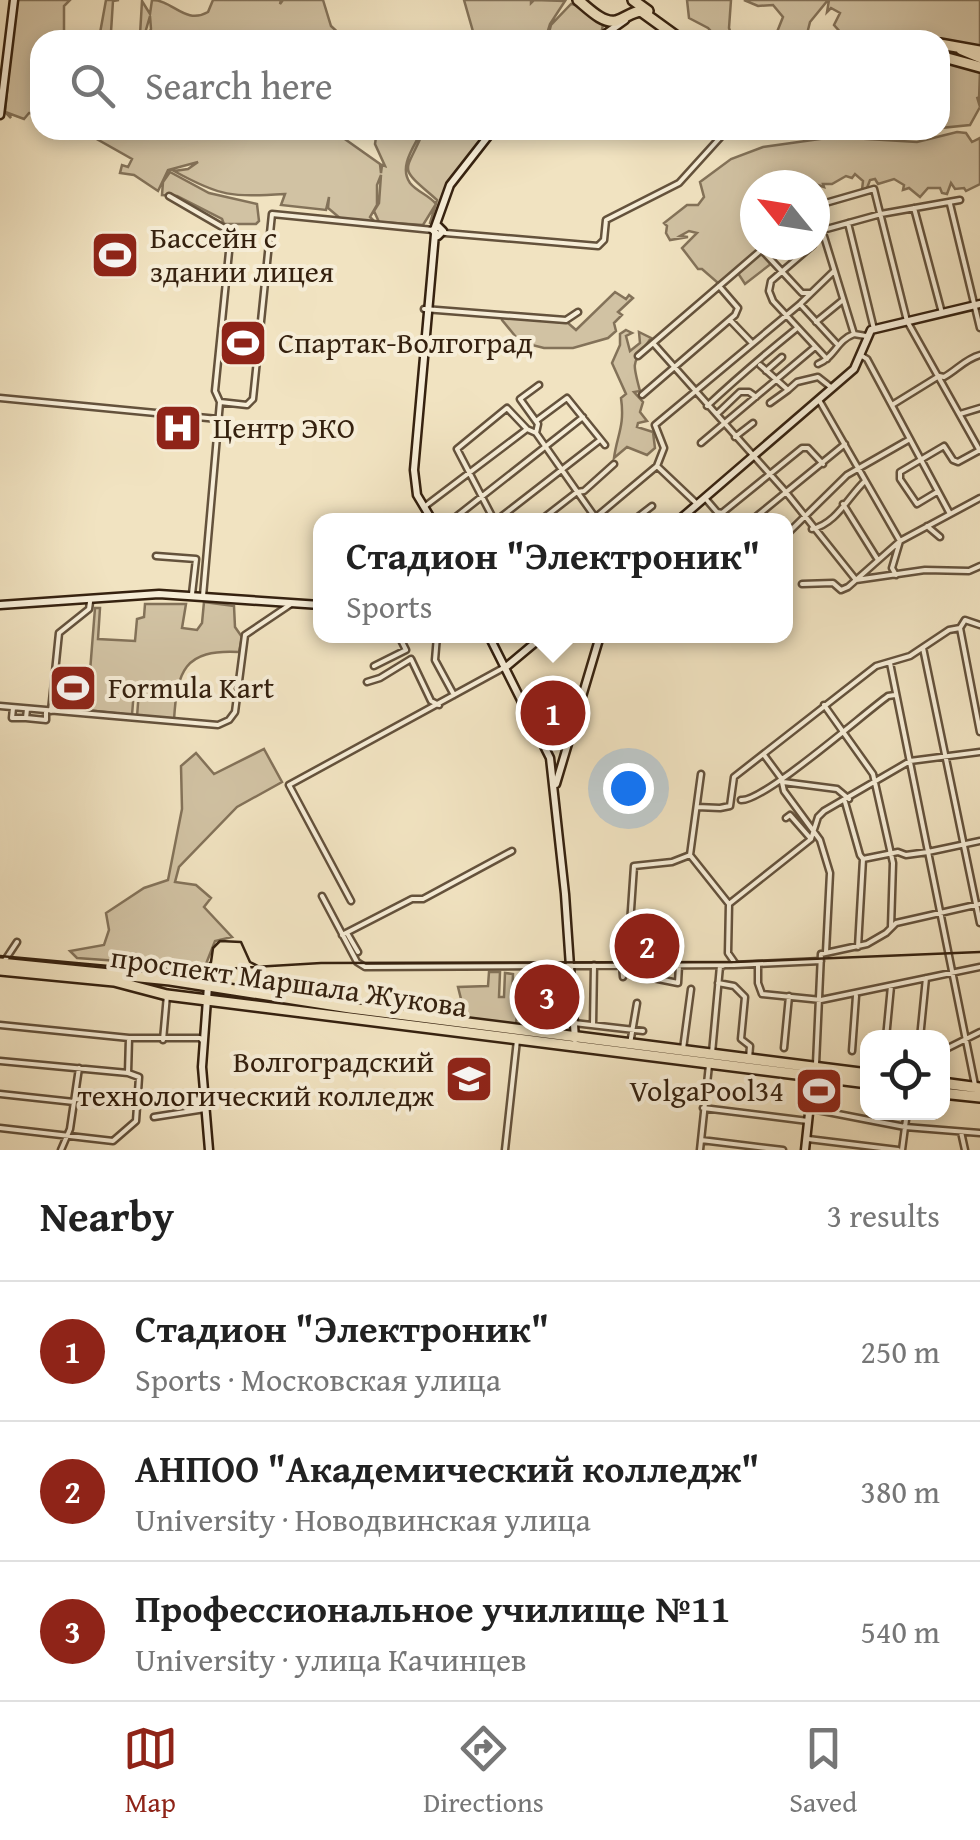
<!DOCTYPE html>
<html lang="en">
<head>
<meta charset="utf-8">
<style>
  :root { --surface:#fff; --page:#f2f2f2; --text:#222; --muted:#767676; --line:#e0e0e0; --accent:#8f2418 }
  body { margin:0; font-family:"Gentium Book Plus",serif; background:var(--page); color:var(--text) }
  .controls { position:absolute; right:30px; bottom:30px; display:grid; overflow:hidden; border-radius:20px; box-shadow:0 5px 15px #0003 }
  .controls button { width:90px; height:90px; display:grid; place-items:center; padding:0; border:0; border-bottom:2px solid var(--line); background:var(--surface); color:var(--text); font:50px sans-serif }
  .compass { position:absolute; left:740px; top:170px; width:90px; height:90px; border-radius:50%; background:var(--surface); box-shadow:0 5px 15px #0003; rotate:300deg }
  .you { position:absolute; left:628px; top:788px; width:35px; height:35px; margin:-25px; border:8px solid #fff; border-radius:50%; background:#1a73e8; box-shadow:0 0 0 15px #1a73e833 }
  .badge { display:grid; place-items:center; width:65px; height:65px; border-radius:50%; background:var(--accent); color:#fff; font-size:32px; font-weight:700 }
  .pin { position:absolute; translate:-50% -50%; border:5px solid #fff; box-shadow:0 2px 10px #0006 }
  .popup { position:absolute; left:313px; top:513px; width:480px; height:130px; box-sizing:border-box; display:grid; place-content:center; border-radius:20px; background:var(--surface); filter:drop-shadow(0 2px 8px #0005); font-size:32px; white-space:nowrap; color:var(--muted) }
  .popup b { font-size:38px; color:var(--text) }
  .popup::after { content:''; position:absolute; left:50%; top:100%; margin-left:-20px; border:20px solid transparent; border-top-color:var(--surface) }
  .list { margin:0; padding:0; list-style:none }
  h2 { display:flex; justify-content:space-between; align-items:center; height:130px; margin:0; padding:0 40px; font-size:42px }
  h2 small { font-size:32px; font-weight:400; color:var(--muted) }
  .list li { display:grid; grid-template-columns:65px 1fr auto; gap:30px; align-items:center; box-sizing:border-box; height:140px; padding:0 40px; border-top:2px solid var(--line) }
  .list b { display:block; font-size:38px; white-space:nowrap }
  .list p { margin:0; font-size:32px; white-space:nowrap; color:var(--muted) }
  .list em { font-size:32px; font-style:normal; color:var(--muted) }
  .icon { flex:none; width:55px; height:55px; fill:none; stroke:currentColor; stroke-width:2; stroke-linecap:round; stroke-linejoin:round }
  .map { position:relative; flex:none; width:980px; height:1150px; overflow:hidden }
  .search { position:absolute; background:var(--surface); box-shadow:0 5px 15px #0003; left:30px; right:30px; top:30px; height:110px; display:flex; align-items:center; gap:25px; box-sizing:border-box; padding:0 35px; border-radius:30px; color:var(--muted); font-size:38px }
  .sheet { height:550px; background:var(--surface) }
  nav { display:flex; justify-content:space-around; align-items:center; box-sizing:border-box; height:140px; border-top:2px solid var(--line); background:var(--surface); font-size:28px; color:var(--muted) }
  nav a { display:grid; justify-items:center; gap:5px }
  nav .on { color:var(--accent) }
  .map>svg:first-child { display:block }
  .green { fill:#d1c2a3; stroke:#837259; stroke-width:2.5 }
  .lines { fill:none; stroke-linecap:round; stroke-linejoin:round }
  .minor-casing { stroke:#64523c; stroke-width:9 }
  .secondary-casing { stroke:#35210f; stroke-width:11 }
  .primary-casing { stroke:#35210f; stroke-width:12 }
  .trunk-casing { stroke:#35210f; stroke-width:14 }
  .minor { stroke:#f6edd7; stroke-width:4 }
  .secondary { stroke:#f6edd7; stroke-width:6 }
  .primary { stroke:#f1e3c1; stroke-width:8 }
  .trunk { stroke:#f1e3c1; stroke-width:9 }
  .tram { stroke:#35210f; stroke-width:2.5 }
  .labels { text-anchor:middle; stroke-width:8; stroke-linejoin:round; paint-order:stroke }
  .poi-label { font-size:30px; fill:#35210f; stroke:#f6edd7; text-anchor:start }
  .street-label { font-size:30px; fill:#35210f; stroke:#f6edd7 }
</style>
</head>
<body>
<div class="map">
<svg width="980" height="1150" viewBox="0 0 980 1150">
  <rect width="100%" height="100%" fill="#f1e3c1"/>
  <filter id="stains"><feTurbulence type="fractalNoise" baseFrequency=".002" numOctaves="4"/><feColorMatrix values="0 0 0 0 .2 0 0 0 0 .09 0 0 0 0 .02 0 0 0 .5 -.17"/></filter>
  <radialGradient id="worn" r=".72"><stop offset=".6" stop-color="#630" stop-opacity="0"/><stop offset="1" stop-color="#630" stop-opacity=".3"/></radialGradient>
  <path class="green" d="M16 0H70L64 6V37L79 33 98 35 102 40H40V114L29 113 24 119 8 113 11 118 5 112Z
    M106 0H119L113 1 111 32 137 36 140 35 142 1 150 14 152 0C173 0 185 25 208 12L213 0H281L280 4 283 0H323L331 26 346 40H145L151 29 150 16 143 40H104L100 33Z
    M464 0H531V3L534 0 565 1 550 24 545 40H460L474 35Z
    M687 0H731L729 28 733 40H719L708 28 689 18Z
    M744 0H828L810 22 807 34 815 40H749L777 32 783 17 773 5 758 6Z
    M829 0H980V47L923 38 837 40 842 34 834 25 840 13 831 8 827 12Z
    M571 4 578 5 603 24 602 30 591 40H547L551 25Z
    M940 59 980 71 979 100 977 97 980 107 970 125 940 128Z
    M91 130H332L380 164 381 173 382 165 385 166 375 144 377 130H422C415 146 398 166 410 183 417 192 429 195 436 204L423 225 379 222 374 211 379 203 381 175 377 185V205L370 217 375 222 341 219 328 208 329 197 326 210 281 205 285 194C231 197 221 197 174 171L188 169 198 162 168 170 158 191 134 175 120 173 122 165 128 167 132 159 88 134Z
    M424 130H489L452 178 434 226 430 223 437 200C396 164 405 176 424 130Z
    M957 132 966 133 972 142 980 138V184L966 191 964 188 955 189 951 183 947 194 942 193 940 188H928L920 197 909 188 903 190 904 185 894 179 878 184 875 179 870 180 867 188 862 190 863 181 855 174 852 178 846 176 832 184H823L824 187 809 182 804 185H755V245H765L761 249 762 255 772 263 745 284 736 270 718 283 702 269H698L682 248 697 233 689 231 680 236 688 237 670 240 666 233 667 226 664 223 687 205H698L704 197 700 182 731 159 763 147 834 137 917 142Z
    M170 172 209 193 257 204 259 221 256 224H224L222 219 177 196 162 195 163 182Z
    M615 292 626 299 629 295 633 298 618 312 622 315 614 323 616 331 608 338 573 348H544L520 342 502 320V317L568 323 576 330Z
    M626 330 632 333 626 336 630 351 640 343 639 332 651 338C633 365 631 358 640 391L634 392 643 402 640 412 647 421 638 423 637 427 653 432 655 448 647 455 627 447 614 458C617 435 625 426 621 398L626 394 612 363 620 345V334Z
    M204 602 234 606 235 627 242 637 239 652C184 649 177 671 174 720L137 717 139 690H134L132 715 87 710 95 608H100L98 639 135 641 137 619 144 617 145 604H186L182 628 197 630 202 623Z
    M559 686 569 725 567 729 547 735 534 693Z
    M264 749 282 782 237 807 179 867 175 882 196 885 211 898 204 907 232 937 215 941 206 964 172 965V969L138 964H161L77 958 70 951 104 945 109 930 106 913 144 888 168 880 182 809 181 766 196 753 214 774Z
    M489 972H500L499 997H504L505 973 513 974 512 997 517 998 522 974 516 1024 454 1017 455 1003 461 999 458 987 488 986Z"/>
  <g class="lines">
    <g class="minor-casing">
      <path id="minor" d="M169 196 231 232 215 391 220 402 203 596
        M950 204 980 328
        M815 206 874 189 907 321 980 451
        M815 207 854 334 866 336
        M914 208 942 313
        M848 223 874 329
        M823 230 881 214 960 200
        M445 233 598 246 604 240 606 220 679 183 727 130
        M813 245 771 281 769 291 773 301 827 359
        M761 249 802 293H810
        M800 304 837 344
        M424 309 566 320 578 312
        M730 320 751 342
        M816 322 843 300
        M653 343 785 491 856 580
        M638 356 767 245
        M862 356 867 359 949 512
        M818 364C834 358 837 340 854 334
        M760 365 788 390 797 382 818 377 832 388
        M766 371 782 357
        M642 395 735 315 738 308 719 286
        M0 398 218 419
        M819 400 900 541 892 568 896 575
        M220 402 247 405 253 399 272 214 433 230
        M770 403 788 390
        M892 405 939 376 944 377C957 370 965 359 980 355
        M707 406C737 378 764 355 796 329
        M717 414 740 392H749L756 397
        M960 414 980 408
        M536 421 567 398 605 445
        M536 433 538 424 520 399 539 385
        M735 437 753 423
        M701 443 815 347
        M657 466 696 503
        M937 492 917 504 900 479V472L944 446 953 460 958 462 980 450
        M705 498 717 512 722 513 802 448H808L823 464
        M843 504 878 560
        M424 507 527 429
        M595 518 657 466 664 448 655 425 800 304 834 271
        M452 520 583 417
        M494 520 457 449 507 408 527 429 536 433 597 520
        M497 520 600 440
        M541 520 577 492 584 491 614 464
        M634 520 652 506
        M752 520 845 444
        M927 526 940 537
        M812 529C836 524 848 497 865 481
        M786 535 847 475 910 439
        M156 556 196 559 192 594
        M856 580 925 570 969 571 980 566
        M802 584 833 583 841 590 848 587 900 541 980 498
        M960 628 980 732
        M437 636 435 660 454 695
        M923 648 980 923
        M890 663 975 1085
        M374 666 406 650 399 636
        M367 682 380 678 411 659 431 701 439 705
        M824 705 873 774 893 863 891 927
        M0 706 218 725 229 720 235 712 245 635 291 604
        M13 708 12 718H26
        M27 709 26 718 46 720V711
        M51 711 59 633 89 609 90 602
        M764 755 781 778 784 791 820 840 830 873 826 952
        M701 774 690 855 729 904
        M783 782 837 789 849 799
        M741 800C763 802 862 715 888 696L895 695
        M845 802 860 855 863 859 858 947
        M697 807 720 808 730 806 734 777 876 666 910 656 949 630 960 628 965 620 980 625
        M786 818 790 815 811 839
        M863 859 898 852 906 855 928 852 980 841
        M322 896 357 962 365 967 734 965 821 961
        M351 901 289 785 505 667
        M347 933 358 952
        M342 935 412 899H423L512 851
        M629 939 634 866 672 862 690 855
        M3 963 17 942
        M735 963 728 953 729 904 811 839 818 817 824 811 910 761 980 752
        M622 964 623 977
        M645 965 643 976 678 983 679 965
        M758 966V983L762 994 821 1000 980 967
        M718 983 734 986 745 997 741 1039 750 1046 749 1059
        M574 1023 643 1031
        M0 1025 129 1038H200L203 1041
        M593 1025 594 965
        M886 1038 891 986
        M920 1038 926 978
        M163 1040 167 995
        M630 1044 637 1003
        M784 1048 789 996
        M683 1049 691 989
        M852 1051 856 996
        M942 1051 980 1032
        M712 1053 720 966H723
        M0 1061 128 1073 139 1077 136 1121 113 1141 0 1128
        M816 1064 821 954 867 944 886 933 896 923 980 904
        M128 1073 129 1038
        M0 1094 74 1102
        M703 1108 808 1121
        M812 1109 905 1127 980 1133
        M154 1117 205 1109
        M961 1132 965 1150
        M808 1139 898 1150
        M701 1140 783 1150
        M61 1150 70 1129 79 1068
        M505 1150 517 1040
        M700 1150 709 1065
        M902 1150 907 1112"/>
    </g>
    <g class="secondary-casing">
      <path id="secondary" d="M597 40 625 20
        M0 115 14 0
        M438 226 443 231 438 236 433 230Z
        M435 227 450 185 493 130
        M432 520 417 495 414 470 435 234
        M679 520 854 369 871 330 980 304
        M0 605 159 594 320 605
        M489 636 550 758 565 894 575 1039
        M506 667 543 636
        M556 784 600 636
        M208 986 202 1067 209 1150
        M805 1150 813 1076"/>
    </g>
    <g class="primary-casing">
      <path id="primary" d="M961 50 980 58"/>
    </g>
    <g class="trunk-casing">
      <path id="trunk" d="M578 0C588 8 603 24 616 21 626 18 631 12 641 11L681 40
        M633 0 648 11
        M940 44 980 51
        M940 56 980 67
        M0 963 170 980 350 1008 868 1074
        M0 970 114 981 167 995 207 1000 868 1083
        M942 1083 980 1088
        M942 1093 980 1097"/>
    </g>
    <use href="#minor" class="minor"/>
    <use href="#secondary" class="secondary"/>
    <use href="#primary" class="primary"/>
    <use href="#trunk" class="trunk"/>
    <path class="tram" d="M0 956 174 972 321 963 735 962 980 952
      M203 970 211 962 213 948 220 941 241 942 250 962 258 966"/>
  </g>
  <defs>
    <g id="stadium-square" transform="scale(2.5)"><rect x="-9" y="-9" width="18" height="18" rx="4" fill="#8f2418" stroke="#f6edd7"/><path d="M0-5a6.5 5 0 1 0 0 10a6.5 5 0 1 0 0-10ZM-3.5-1.8h7v3.6h-7Z" fill="#fff"/></g>
    <g id="hospital-square" transform="scale(2.5)"><rect x="-9" y="-9" width="18" height="18" rx="4" fill="#8f2418" stroke="#f6edd7"/><path d="M-5-5h3v3.5h4V-5h3V5h-3V1.5h-4V5h-3Z" fill="#fff"/></g>
    <g id="university-square" transform="scale(2.5)"><rect x="-9" y="-9" width="18" height="18" rx="4" fill="#8f2418" stroke="#f6edd7"/><path d="M0-5L7-2L0 1L-7-2ZM-4 1L0 2.5L4 1V4Q0 6-4 4Z" fill="#fff"/></g>
  </defs>
  <g fill-rule="evenodd">
    <use href="#stadium-square" x="115" y="255"/>
    <use href="#stadium-square" x="243" y="343"/>
    <use href="#hospital-square" x="178" y="428"/>
    <use href="#stadium-square" x="73" y="688"/>
    <use href="#university-square" x="469" y="1079"/>
    <use href="#stadium-square" x="819" y="1091"/>
  </g>
  <g class="labels">
    <g class="poi-label">
      <text x="150" y="248">Бассейн с<tspan x="150" dy="34">здании лицея</tspan></text>
      <text x="278" y="353">Спартак-Волгоград</text>
      <text x="213" y="438">Центр ЭКО</text>
      <text x="108" y="698">Formula Kart</text>
      <text x="434" y="1072" text-anchor="end">Волгоградский<tspan x="434" dy="34">технологический колледж</tspan></text>
      <text x="784" y="1101" text-anchor="end">VolgaPool34</text>
    </g>
    <g class="street-label">
      <text transform="translate(289 982) rotate(8)" y="10">проспект Маршала Жукова</text>
    </g>
  </g>
  <rect width="100%" height="100%" filter="url(#stains)"/>
  <rect width="100%" height="100%" fill="url(#worn)"/>
</svg>
<div class="controls">
<button><svg class="icon" aria-label="locate" viewBox="0 0 24 24"><circle cx="12" cy="12" r="6"/><path d="M12 2v4M12 18v4M2 12h4M18 12h4"/></svg></button>
</div>
<svg class="compass" viewBox="-18 -18 36 36"><path d="M0-13l5 13h-10z" fill="#e53935"/><path d="M0 13l5-13h-10z" fill="#767676"/></svg>
<div class="you"></div>
<div class="pin badge" style="left:553px;top:713px">1</div>
<div class="popup"><b>Стадион &quot;Электроник&quot;</b>Sports</div>
<div class="pin badge" style="left:647px;top:946px">2</div>
<div class="pin badge" style="left:547px;top:997px">3</div>
<div class="search"><svg class="icon" aria-label="search" viewBox="0 0 24 24"><circle cx="10" cy="10" r="6"/><path d="M15 15l6 6"/></svg>Search here</div>
</div>
<section class="sheet">
<h2>Nearby<small>3 results</small></h2>
<ul class="list">
<li><span class="badge">1</span><div><b>Стадион &quot;Электроник&quot;</b><p>Sports · Московская улица</p></div><em>250 m</em></li>
<li><span class="badge">2</span><div><b>АНПОО &quot;Академический колледж&quot;</b><p>University · Новодвинская улица</p></div><em>380 m</em></li>
<li><span class="badge">3</span><div><b>Профессиональное училище №11</b><p>University · улица Качинцев</p></div><em>540 m</em></li>
</ul>
</section>
<nav>
<a class="on"><svg class="icon" aria-label="map" viewBox="0 0 24 24"><path d="M3 6l6-2 6 2 6-2v14l-6 2-6-2-6 2zM9 4v14M15 6v14"/></svg>Map</a>
<a><svg class="icon" aria-label="directions" viewBox="0 0 24 24"><path d="M12 3l9 9-9 9-9-9zM9 14v-3h6M13 9l2 2-2 2"/></svg>Directions</a>
<a><svg class="icon" aria-label="saved" viewBox="0 0 24 24"><path d="M7 4h10v16l-5-4-5 4z"/></svg>Saved</a>
</nav>
</body>
</html>
